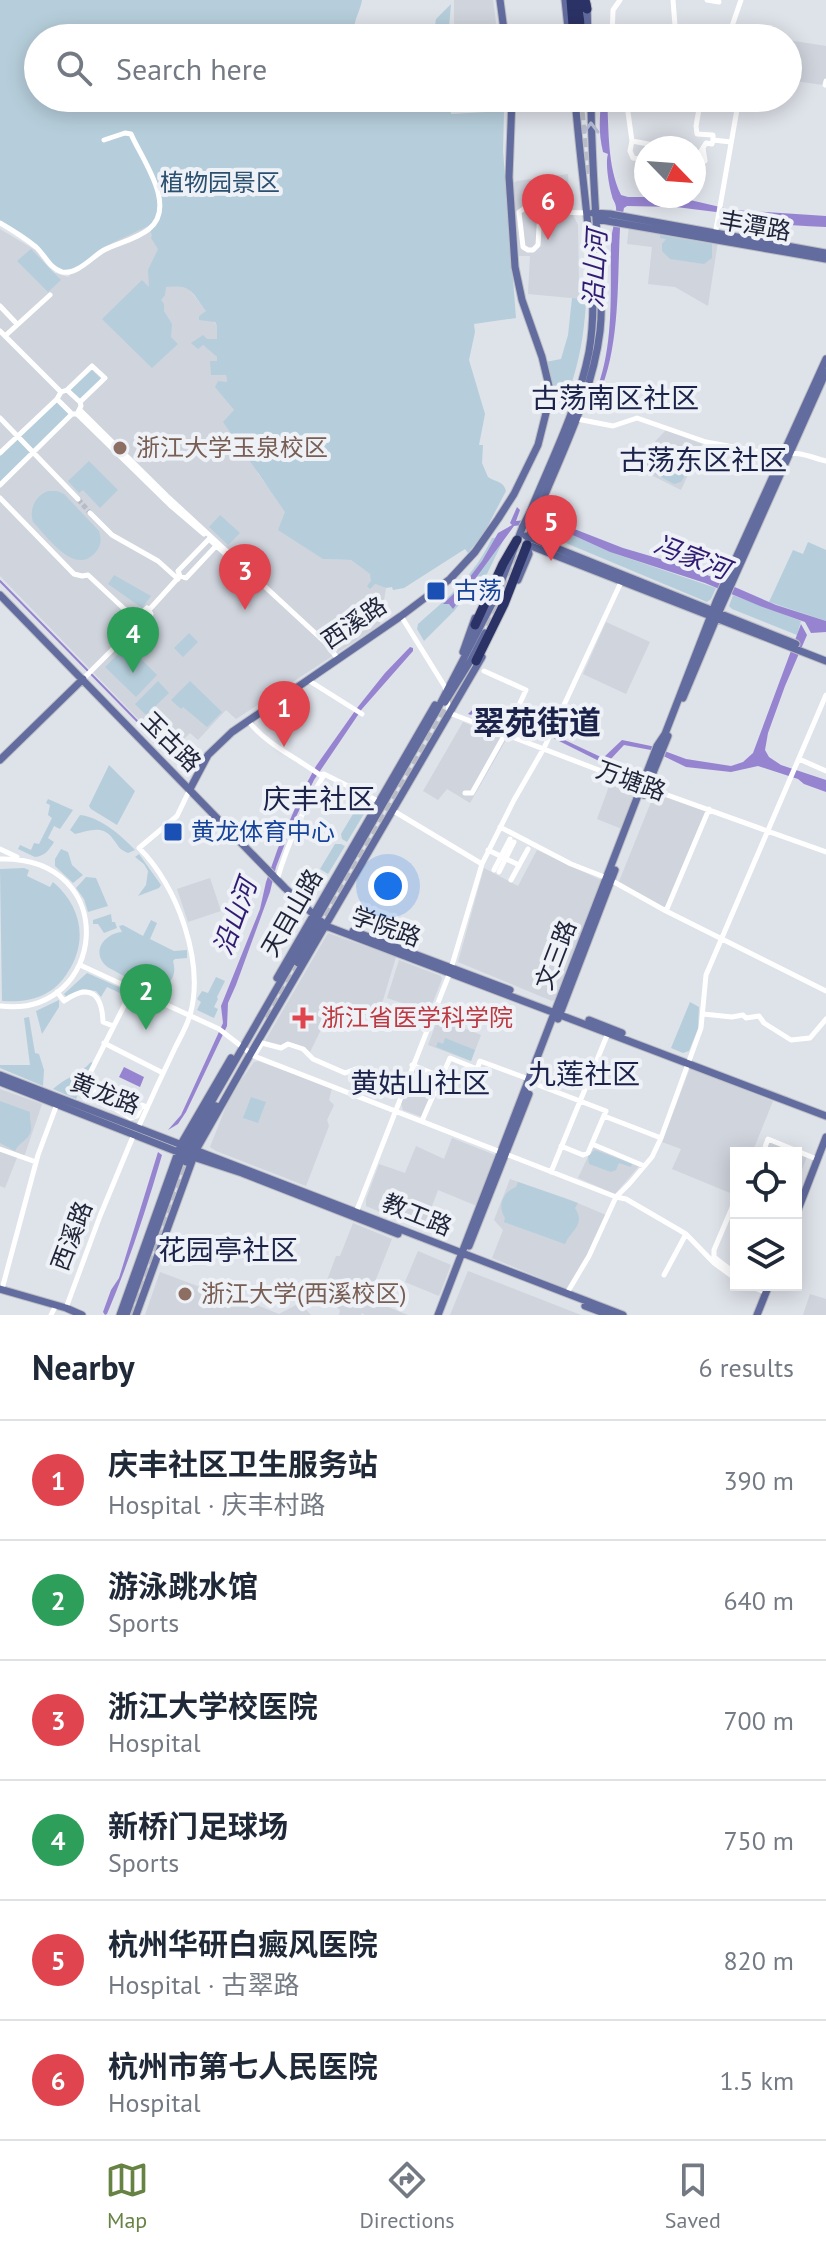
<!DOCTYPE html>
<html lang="en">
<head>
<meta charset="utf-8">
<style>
  :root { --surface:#fff; --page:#f6f6f7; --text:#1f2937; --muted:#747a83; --line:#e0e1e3; --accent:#678344 }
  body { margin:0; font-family:"PT Sans","Noto Sans SC",sans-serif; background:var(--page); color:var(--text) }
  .controls { position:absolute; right:24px; bottom:24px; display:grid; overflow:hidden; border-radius:0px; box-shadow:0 4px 20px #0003 }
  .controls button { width:72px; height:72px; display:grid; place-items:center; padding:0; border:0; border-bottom:2px solid var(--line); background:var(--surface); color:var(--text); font:40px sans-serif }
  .compass { position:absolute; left:634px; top:136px; width:72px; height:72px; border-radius:50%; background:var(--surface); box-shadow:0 4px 20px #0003; rotate:115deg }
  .you { position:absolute; left:388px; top:886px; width:28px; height:28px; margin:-20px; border:6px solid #fff; border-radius:50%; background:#1a73e8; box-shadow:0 0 0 12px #1a73e833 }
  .badge { display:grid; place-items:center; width:52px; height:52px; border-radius:50%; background:var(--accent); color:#fff; font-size:26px; font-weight:700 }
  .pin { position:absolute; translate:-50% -66px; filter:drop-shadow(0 2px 4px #0008) }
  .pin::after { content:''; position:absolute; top:42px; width:28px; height:24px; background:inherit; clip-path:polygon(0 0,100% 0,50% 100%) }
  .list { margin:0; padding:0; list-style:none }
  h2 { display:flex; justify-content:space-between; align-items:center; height:104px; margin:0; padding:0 32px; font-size:34px }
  h2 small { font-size:26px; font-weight:400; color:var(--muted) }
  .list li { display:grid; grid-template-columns:52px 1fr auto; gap:24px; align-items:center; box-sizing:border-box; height:120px; padding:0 32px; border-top:2px solid var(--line) }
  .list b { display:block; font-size:30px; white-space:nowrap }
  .list p { margin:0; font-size:26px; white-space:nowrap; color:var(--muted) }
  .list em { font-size:26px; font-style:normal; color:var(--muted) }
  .icon { flex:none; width:44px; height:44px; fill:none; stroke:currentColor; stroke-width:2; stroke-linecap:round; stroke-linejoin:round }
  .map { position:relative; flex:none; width:826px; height:1315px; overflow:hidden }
  .search { position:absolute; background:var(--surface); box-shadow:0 4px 20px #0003; left:24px; right:24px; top:24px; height:88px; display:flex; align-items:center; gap:20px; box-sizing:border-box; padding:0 28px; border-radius:44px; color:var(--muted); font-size:30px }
  .sheet { height:824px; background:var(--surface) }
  nav { display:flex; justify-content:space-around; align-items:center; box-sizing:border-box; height:112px; border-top:2px solid var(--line); background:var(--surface); font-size:22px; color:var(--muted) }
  nav a { display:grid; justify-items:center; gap:4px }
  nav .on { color:var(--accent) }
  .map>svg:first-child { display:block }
  .built { fill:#cfd4dd }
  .green { fill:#b6cedb }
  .water { fill:#9684d0 }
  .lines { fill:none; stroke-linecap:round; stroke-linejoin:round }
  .stream { stroke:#9684d0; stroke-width:2 }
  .river { stroke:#9684d0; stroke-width:5 }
  .minor-tunnel { stroke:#b8bcc6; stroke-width:5; stroke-dasharray:5 2.5; stroke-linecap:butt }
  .highway-tunnel { stroke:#b8bcc6; stroke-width:9; stroke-dasharray:9 4.5; stroke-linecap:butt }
  .major-casing { stroke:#bcbdc4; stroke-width:9 }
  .highway-casing { stroke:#bcbdc4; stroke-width:11 }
  .minor { stroke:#fff; stroke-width:5 }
  .major { stroke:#626c9f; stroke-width:7 }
  .highway { stroke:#2b3265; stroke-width:9 }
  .major-bridge-casing { stroke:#bcbdc4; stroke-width:9; stroke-linecap:butt }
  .major-bridge { stroke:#626c9f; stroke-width:7 }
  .oneway { stroke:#b6bcd3 }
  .education-dot { fill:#8d6e63; stroke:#eef1f6; stroke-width:3 }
  .transit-dot { fill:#1a4fb4; stroke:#eef1f6; stroke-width:3 }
  .health-dot { fill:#e0444e; stroke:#eef1f6; stroke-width:3 }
  .labels { text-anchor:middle; stroke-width:8; stroke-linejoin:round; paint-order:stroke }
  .park-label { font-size:24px; fill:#2a4f6f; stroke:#eef1f6 }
  .street-label { font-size:24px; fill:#1f2439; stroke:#eef1f6 }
  .education-label { font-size:24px; fill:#785e54; stroke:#eef1f6; text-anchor:start }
  .transit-label { font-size:24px; fill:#164399; stroke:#eef1f6; text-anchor:start }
  .health-label { font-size:24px; fill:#be3a42; stroke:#eef1f6; text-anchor:start }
  .water-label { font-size:26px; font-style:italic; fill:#301a74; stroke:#eef1f6 }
  .quarter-label { font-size:28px; fill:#1b234b; stroke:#eef1f6 }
  .district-label { font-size:32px; font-weight:bold; fill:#1b234b; stroke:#eef1f6 }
</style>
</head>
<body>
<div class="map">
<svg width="826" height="1315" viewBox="0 0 826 1315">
  <rect width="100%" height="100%" fill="#dee2e9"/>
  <path class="built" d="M454 0H493L498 38H454Z
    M788 40 826 46V81L823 85 788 80Z
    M457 98H505V103L457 110Z
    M568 174 570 209 578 225 579 288 582 299 528 294 530 256H519L513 183 517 181Z
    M142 214 163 248 166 286 186 285 217 326V339H206L203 345 217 357 226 375 227 382 216 387 234 410 258 474 323 559 351 560 370 574 375 584 386 588 380 625 236 719 226 710 198 740 190 733 167 756 141 731 145 726 0 576V229L35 250 52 272 68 277 92 252Z
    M629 226 718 241 708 306 675 287 648 284 652 247 627 244Z
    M666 430 702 444 681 490 639 469 647 450Z
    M606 622 650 642 626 694 583 674Z
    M463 722 506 740 470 803 447 789 438 800 423 791Z
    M612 778 636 787 638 790 622 829 597 819Z
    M663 796 709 809 681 874 665 908 618 884 651 802Z
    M537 850 603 881 556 999 552 1001 458 962 484 868 518 886Z
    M210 878 221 911 188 922 177 889Z
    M328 933 396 957 377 1020 337 1006 331 1009 310 1052 305 1047 288 1042 281 1045 265 1041Z
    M399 960 441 976 442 979 429 1012 387 998Z
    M438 1018 481 1035 471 1061 428 1045Z
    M258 1061 332 1088 329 1100 334 1105 327 1120 329 1126 306 1186 216 1151 210 1147 227 1104 242 1079 254 1062Z
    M416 1067 439 1076 422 1117 403 1110 401 1103Z
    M690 1068 773 1101 752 1153H736L735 1195 672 1169 681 1149 662 1142Z
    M0 1089 42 1104 24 1157 18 1155 5 1188 0 1186Z
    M452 1138 495 1155 477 1206 438 1190 423 1230 366 1206V1199L379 1164 405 1173 416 1146 444 1159Z
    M769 1141 807 1157 797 1182 796 1153H765Z
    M593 1146 640 1165 615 1194 578 1178Z
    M510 1179 568 1199 606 1215 580 1270 567 1289 492 1258 503 1230 494 1220Z
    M353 1223 392 1239 368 1299 408 1315H365L362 1313 361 1315H339L340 1310 322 1294 336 1256H340Z
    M418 1251 451 1265 439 1296 405 1282Z
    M468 1271 581 1315H450Z
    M160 1272 232 1299 254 1304 279 1314 298 1304 302 1305 311 1315H145Z
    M810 1294 826 1299V1315H803Z"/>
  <path class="green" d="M0 0H362C360 14 349 25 358 38H38V98H449L451 114 504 111 503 151 516 318 474 324 475 332 469 360 485 414 479 445H483L482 463 488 477C495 482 504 481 506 491L484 533 468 553 465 549 404 588 393 590 392 587 386 588 375 584 370 589 367 586 371 581 370 574 351 560 323 559 278 530 285 512 223 422 234 410 215 387 218 381 227 382 226 375H211L210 361H217V357L203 345 198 349 191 343 203 335 207 339H217V326L215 322 199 320V316L206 311C191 292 193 284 166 287L165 295 161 300 164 304V311L172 324 171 337 178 344 152 368 102 319 142 280 149 287 148 270 158 249 151 238 152 235 148 226 108 245 75 270 57 271 40 250 0 226Z
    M451 4 448 38H433L436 19Z
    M660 235 712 244V258L704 264 670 259 662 251V244L666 239 660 238Z
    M31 249 61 280 48 292 17 261Z
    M572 298 582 299 586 303C584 333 580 359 570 388L563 389 558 396 551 395 550 372 546 362 561 359 568 335Z
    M91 369 101 379 80 400 70 390Z
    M56 402 69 414 34 450 20 435Z
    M18 438 31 451 0 483V456Z
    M651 452 688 470 681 482 674 484 648 470 646 464 651 456Z
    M89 461 118 490 100 508 83 490 79 493 68 481Z
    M48 491H57L64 494 99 531C102 540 101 547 94 554 73 575 47 536 33 522 29 509 35 496 48 491Z
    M220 515 240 533 228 545 209 527Z
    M544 522 610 552 716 588 711 599 707 602 542 533 540 530Z
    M505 537 485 578H479L455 610 424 641 417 629 418 624C449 597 474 576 492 538Z
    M808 542 826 550V621L769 602 793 550 803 554Z
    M114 575 151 596 142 608 108 584Z
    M733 595 801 621 797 635 732 609 729 606Z
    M189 633 198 642 183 657 174 648Z
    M127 645 157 675 136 697 105 667Z
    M158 681 169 693 146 715 135 704Z
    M190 681 222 712 207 727 183 707 181 709 171 700Z
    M109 765 135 791 117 825 91 809 89 806Z
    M48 799 73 810 60 829 54 826 48 838 54 842C49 850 45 856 35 857L18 849 20 845 31 850 34 843 39 844 52 818 48 815 50 805 46 803Z
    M362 799 370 804 347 842 342 839 341 834Z
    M80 815C100 817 122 836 135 850L128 853C118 849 119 846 113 839 103 824 88 831 75 834L70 830Z
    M335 844H341L345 846 328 874 320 869Z
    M61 849 68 852 72 865 83 875 73 883 55 866V859Z
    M139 854 161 885 159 888 138 896 146 885 148 871 144 864 135 857Z
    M24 868 29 870 27 876 50 887 53 882C79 904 88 936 71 967 64 979 57 988 45 994 31 1001 17 1002 2 1001L0 869Z
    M86 877 96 878 108 906 88 912 84 899 76 888Z
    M111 914 112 922H115L117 928 104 933 98 924H93V920Z
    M151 920 157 923 150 939 174 951 187 950V958L175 959 173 961C175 968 175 974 171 980 157 999 124 975 109 968 90 955 102 934 122 932L119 926 123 925 143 936Z
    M87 973 123 989 126 992 124 995 107 987 101 997 96 991 82 989 67 998 64 994Z
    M216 977 225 981 217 997 218 999 214 1007 218 1009 214 1018 197 1010 201 1002 197 999 202 991 208 993Z
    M59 1000V1007L42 1034 36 1011Z
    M690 1002 699 1007 698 1029 689 1051 683 1053 671 1048Z
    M29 1017 35 1053 39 1054 44 1070 43 1086 0 1068V1065H30L24 1018Z
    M445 1038 475 1050 471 1061 429 1044 436 1047 438 1042 443 1044Z
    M91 1062 93 1063 76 1099 53 1089C65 1078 80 1074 91 1062Z
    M251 1097 266 1102 258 1123 243 1118Z
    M0 1101 30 1112C29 1118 32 1125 31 1131 28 1141 19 1142 15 1151L0 1143Z
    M595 1150 632 1164 631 1167 619 1163 616 1170 611 1172 589 1164 588 1156Z
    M518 1182 578 1203 575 1208C586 1225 571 1230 565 1244L504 1222 505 1218C497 1206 503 1192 516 1187Z"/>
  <path class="water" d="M601 98H607C609 129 607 166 621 195L628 197H677L733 210 826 216V227C793 226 762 222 730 222L722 214 716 212 676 207 627 206 624 208 620 228C617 282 621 353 595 403L592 401C615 351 610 296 611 243 611 231 617 219 616 207 615 201 613 201 612 196 609 186 605 163 608 154L603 152C598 131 600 118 601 98Z
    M517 507 520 510 516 521 546 518 623 548 691 568 776 605 826 621V632L811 633 805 622 760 606 705 583 610 552 544 522 514 526 453 609 449 604H443L466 582 482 561 498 533 512 525 510 523Z
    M801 624 807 635 785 686 768 733 765 750 769 757 781 765 826 780V792L804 784 798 779 758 766 731 772 686 767 651 750 624 745 609 761 603 763 553 738 533 735 468 714 472 710 526 730 554 735 603 758 622 740 651 746 686 759 731 766 743 762 753 753Z
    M410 647 413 648V651L362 709 314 780 292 825 276 867 270 892 236 985 228 1003 227 1026 186 1112 178 1124 168 1130 181 1115 223 1023 221 1006 260 909 266 882 278 848 302 792 316 766 357 708 385 673Z
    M124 1067 144 1077 140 1087 119 1077Z
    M158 1152 162 1155C146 1210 129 1262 107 1314L105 1315 103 1312 111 1290 119 1278Z"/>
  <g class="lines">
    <path class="stream" d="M0 581 141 725"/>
    <path class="river" d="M559 397 564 391 593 402 596 395"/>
    <path class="minor-tunnel" d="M78 499 90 513"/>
    <path class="highway-tunnel" d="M579 98 586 178
      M481 638 532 519
      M319 928 450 697
      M267 1018 302 958
      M132 1315 189 1156"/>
    <g class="major-casing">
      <path id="major" d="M500 0 505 38
        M565 0 569 38
        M587 4 588 38
        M593 213 610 214 826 253
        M596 219 826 259
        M530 512C551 461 578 408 589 352 595 318 593 284 590 249 586 199 579 149 575 98
        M526 536 796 644
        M526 544 826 661
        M518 580 529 554 527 545 532 527C556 463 592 399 600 331 603 304 600 278 598 251 595 200 591 149 591 98
        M0 595 285 888 326 926 826 1116
        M463 652 475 618
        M683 698 722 605 826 372
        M445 702 471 660 485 633
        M0 760 83 679
        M190 789 208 755 232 732 401 616 450 579 475 552 498 519 514 494 538 445 548 405 549 386 542 357 522 300 515 267 509 177 512 98
        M644 795 668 736
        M353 931 510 990
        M298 963 322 922
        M277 978 435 705
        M558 1019 615 870
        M589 1020 622 1033
        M0 1075 623 1315
        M0 1082 178 1152 242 1173 398 1234
        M186 1162 191 1149 216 1106
        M796 1215 826 1137
        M469 1246 529 1094
        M0 1289 66 1308 82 1315
        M585 1306 609 1315
        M120 1315 181 1144 231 1058
        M126 1315 186 1146 437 710 494 600 523 526
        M136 1315 196 1150 251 1053 482 657
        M438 1315 657 746 665 734 716 602 826 359
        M757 1315 769 1285"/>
    </g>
    <g class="highway-casing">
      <path id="highway" d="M571 0 574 38
        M578 0 581 38
        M585 0 587 9
        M475 625 503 564 517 540
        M476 661 504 604 527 545"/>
    </g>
    <path class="minor" d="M673 0 676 38
      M707 0 719 2
      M741 0 731 29 751 31 749 38
      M612 38 613 10 620 0
      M825 85 826 81
      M626 98 632 141 670 148
      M701 98 696 126 697 134 713 135V140L731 142
      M632 141 630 151 633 158 646 160
      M694 153 699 154 706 143 712 144 713 140
      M694 168 705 161 703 148
      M540 210 538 245 533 250H528L523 247 519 212 525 208 552 211
      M561 212 586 213
      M0 223C12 230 25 238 36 247 45 255 49 268 62 272 77 275 92 257 104 250 118 243 137 239 149 229 178 206 141 158 131 134L125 133 104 140
      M715 235 739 98
      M0 306 17 324
      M0 331 61 392
      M5 336 50 295
      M67 390 80 402
      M57 399 72 414
      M80 410 167 496 328 645 337 658
      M77 414 170 505 204 534
      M0 418 78 499
      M577 419 613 426 637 418 706 442 783 456C797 449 812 458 826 461
      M0 453 57 399 61 392 67 390 92 366 105 378 80 402 81 406 77 414H72L0 485
      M0 498 74 574 82 576 88 575 135 619
      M90 513 112 535 158 561 178 579
      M211 537 178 571 180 576 186 578 216 546
      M211 541 257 583
      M147 608 151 614 130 635 127 634 125 630Z
      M149 610 178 578
      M401 616 445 687 449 711 452 714 617 777 826 852
      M83 679 127 635
      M308 680 362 714
      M248 721C270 747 294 756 320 775L324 774 378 801
      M799 759 826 771
      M465 793H472L508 729 526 690 484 671
      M392 810 482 864
      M500 827 571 864 607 878 666 911 826 991
      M0 849 17 857
      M488 850 519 865
      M0 859C123 856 107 1019 0 1006
      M494 870 510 839
      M499 872 514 842
      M277 880C288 843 304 807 324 775
      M511 880 528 849
      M666 911 709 809
      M80 965 219 1029 254 1056 616 1197 626 1199 686 1234 714 1263 736 1279
      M57 992 64 1001C89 983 102 993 103 1022L113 1026
      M703 1014 732 1017 743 1015 746 1018 759 1016 764 1023 791 1040 810 1038 826 1019
      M104 1043 163 1073
      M254 1056 262 1043 281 1048 288 1044 303 1049 313 1059 345 1073 356 1069 403 1089
      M412 1065 442 1077
      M533 1083 606 1111 588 1153 583 1155 561 1146
      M83 1094a6 6 0 1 1 12 0a6 6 0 1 1-12 0Z
      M85 1089 86 1081 132 990
      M95 1097 131 1118 137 1116 142 1105 147 1107
      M604 1116 661 1138
      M422 1121C431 1099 441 1079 450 1058L477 1069 480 1061 534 1081
      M138 1128C150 1101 162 1075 175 1048 180 1038 187 1026 190 1015 205 962 177 885 139 848L177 816 190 789
      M592 1144 644 1166
      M0 1149 36 1162
      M763 1153 768 1139 814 1158
      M551 1172 608 1033
      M734 1203 714 1250V1257L736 1274
      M355 1215 450 972 482 864 514 800 544 748 622 580
      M664 1275 686 1234
      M748 1285 762 1291
      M2 1289 38 1155 57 1104
      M567 1293 589 1256 616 1197 630 1183 652 1157 661 1138 701 1028 706 975 826 695
      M66 1308 100 1216 134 1134
      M51 1315 56 1305"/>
    <use href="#major" class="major"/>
    <use href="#highway" class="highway"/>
    <g class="major-bridge-casing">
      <path id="major-bridge" d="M523 526 530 512"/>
    </g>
    <use href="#major-bridge" class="major-bridge"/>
  </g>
  <defs><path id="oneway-chevron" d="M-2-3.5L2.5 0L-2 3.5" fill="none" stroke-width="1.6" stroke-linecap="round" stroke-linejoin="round" transform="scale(2)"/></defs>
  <use class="oneway" href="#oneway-chevron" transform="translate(591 128) rotate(-90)"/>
  <g class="education-dot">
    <circle cx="120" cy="448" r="8"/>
    <circle cx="185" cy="1294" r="8"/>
  </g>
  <g class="transit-dot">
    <rect x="426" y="581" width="20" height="20" rx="4"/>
    <rect x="163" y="822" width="20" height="20" rx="4"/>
  </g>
  <path class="health-dot" d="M299 1006h8v8h8v8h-8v8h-8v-8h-8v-8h8z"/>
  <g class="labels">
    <g class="park-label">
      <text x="220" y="191">植物园景区</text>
    </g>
    <g class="street-label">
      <text transform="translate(755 226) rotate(10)" y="8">丰潭路</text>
      <text transform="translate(354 623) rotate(-34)" y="8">西溪路</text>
      <text transform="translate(171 742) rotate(45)" y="8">玉古路</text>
      <text transform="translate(631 781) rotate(20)" y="8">万塘路</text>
      <text transform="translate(292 913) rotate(-60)" y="8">天目山路</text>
      <text transform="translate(386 927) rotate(20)" y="8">学院路</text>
      <text transform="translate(556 955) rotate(-69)" y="8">文三路</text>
      <text transform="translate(105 1094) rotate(21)" y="8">黄龙路</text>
      <text transform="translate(417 1215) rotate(22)" y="8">教工路</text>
      <text transform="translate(72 1236) rotate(-69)" y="8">西溪路</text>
    </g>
    <g class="education-label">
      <text x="136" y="456">浙江大学玉泉校区</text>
      <text x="201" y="1302">浙江大学(西溪校区)</text>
    </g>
    <g class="transit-label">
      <text x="454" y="599">古荡</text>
      <text x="191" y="840">黄龙体育中心</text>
    </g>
    <g class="health-label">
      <text x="321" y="1026">浙江省医学科学院</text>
    </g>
    <g class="water-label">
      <text transform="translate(595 269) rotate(-87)" y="9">沿山河</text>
      <text transform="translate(692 557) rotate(21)" y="9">冯家河</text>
      <text transform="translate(235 917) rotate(-70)" y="9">沿山河</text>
    </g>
    <g class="quarter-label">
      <text x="615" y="408">古荡南区社区</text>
      <text x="703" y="470">古荡东区社区</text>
      <text x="319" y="809">庆丰社区</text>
      <text x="584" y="1084">九莲社区</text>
      <text x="420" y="1093">黄姑山社区</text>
      <text x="228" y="1260">花园亭社区</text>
    </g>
    <g class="district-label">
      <text x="537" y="734">翠苑街道</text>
    </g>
  </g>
</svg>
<div class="controls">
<button><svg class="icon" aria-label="locate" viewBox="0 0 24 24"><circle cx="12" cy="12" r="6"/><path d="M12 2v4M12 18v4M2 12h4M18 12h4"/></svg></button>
<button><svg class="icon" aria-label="layers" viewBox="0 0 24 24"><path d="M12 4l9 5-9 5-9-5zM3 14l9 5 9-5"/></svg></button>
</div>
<svg class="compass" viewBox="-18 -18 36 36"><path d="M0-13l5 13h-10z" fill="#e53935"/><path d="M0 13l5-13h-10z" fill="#747a83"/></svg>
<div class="you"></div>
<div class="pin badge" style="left:284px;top:747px;background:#e0444e">1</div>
<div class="pin badge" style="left:146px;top:1030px;background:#2e9e5b">2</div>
<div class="pin badge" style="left:245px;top:610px;background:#e0444e">3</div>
<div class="pin badge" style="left:133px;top:673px;background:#2e9e5b">4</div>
<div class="pin badge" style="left:551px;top:561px;background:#e0444e">5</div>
<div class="pin badge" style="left:548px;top:240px;background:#e0444e">6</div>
<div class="search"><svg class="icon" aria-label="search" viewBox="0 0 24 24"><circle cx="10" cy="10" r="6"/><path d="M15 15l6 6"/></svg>Search here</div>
</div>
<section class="sheet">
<h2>Nearby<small>6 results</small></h2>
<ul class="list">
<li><span class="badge" style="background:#e0444e">1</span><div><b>庆丰社区卫生服务站</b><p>Hospital · 庆丰村路</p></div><em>390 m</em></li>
<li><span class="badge" style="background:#2e9e5b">2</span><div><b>游泳跳水馆</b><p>Sports</p></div><em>640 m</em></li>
<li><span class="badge" style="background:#e0444e">3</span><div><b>浙江大学校医院</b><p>Hospital</p></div><em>700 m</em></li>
<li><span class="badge" style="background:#2e9e5b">4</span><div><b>新桥门足球场</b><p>Sports</p></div><em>750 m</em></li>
<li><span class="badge" style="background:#e0444e">5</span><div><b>杭州华研白癜风医院</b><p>Hospital · 古翠路</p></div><em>820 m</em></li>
<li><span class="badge" style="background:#e0444e">6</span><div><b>杭州市第七人民医院</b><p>Hospital</p></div><em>1.5 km</em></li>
</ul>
</section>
<nav>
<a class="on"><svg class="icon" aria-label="map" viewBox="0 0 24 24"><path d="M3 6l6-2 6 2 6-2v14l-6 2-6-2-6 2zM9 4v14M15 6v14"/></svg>Map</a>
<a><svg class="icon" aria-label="directions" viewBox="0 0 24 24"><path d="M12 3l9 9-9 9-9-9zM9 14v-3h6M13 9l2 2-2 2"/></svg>Directions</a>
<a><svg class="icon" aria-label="saved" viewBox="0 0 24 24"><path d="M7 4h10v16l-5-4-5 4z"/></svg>Saved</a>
</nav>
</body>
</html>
